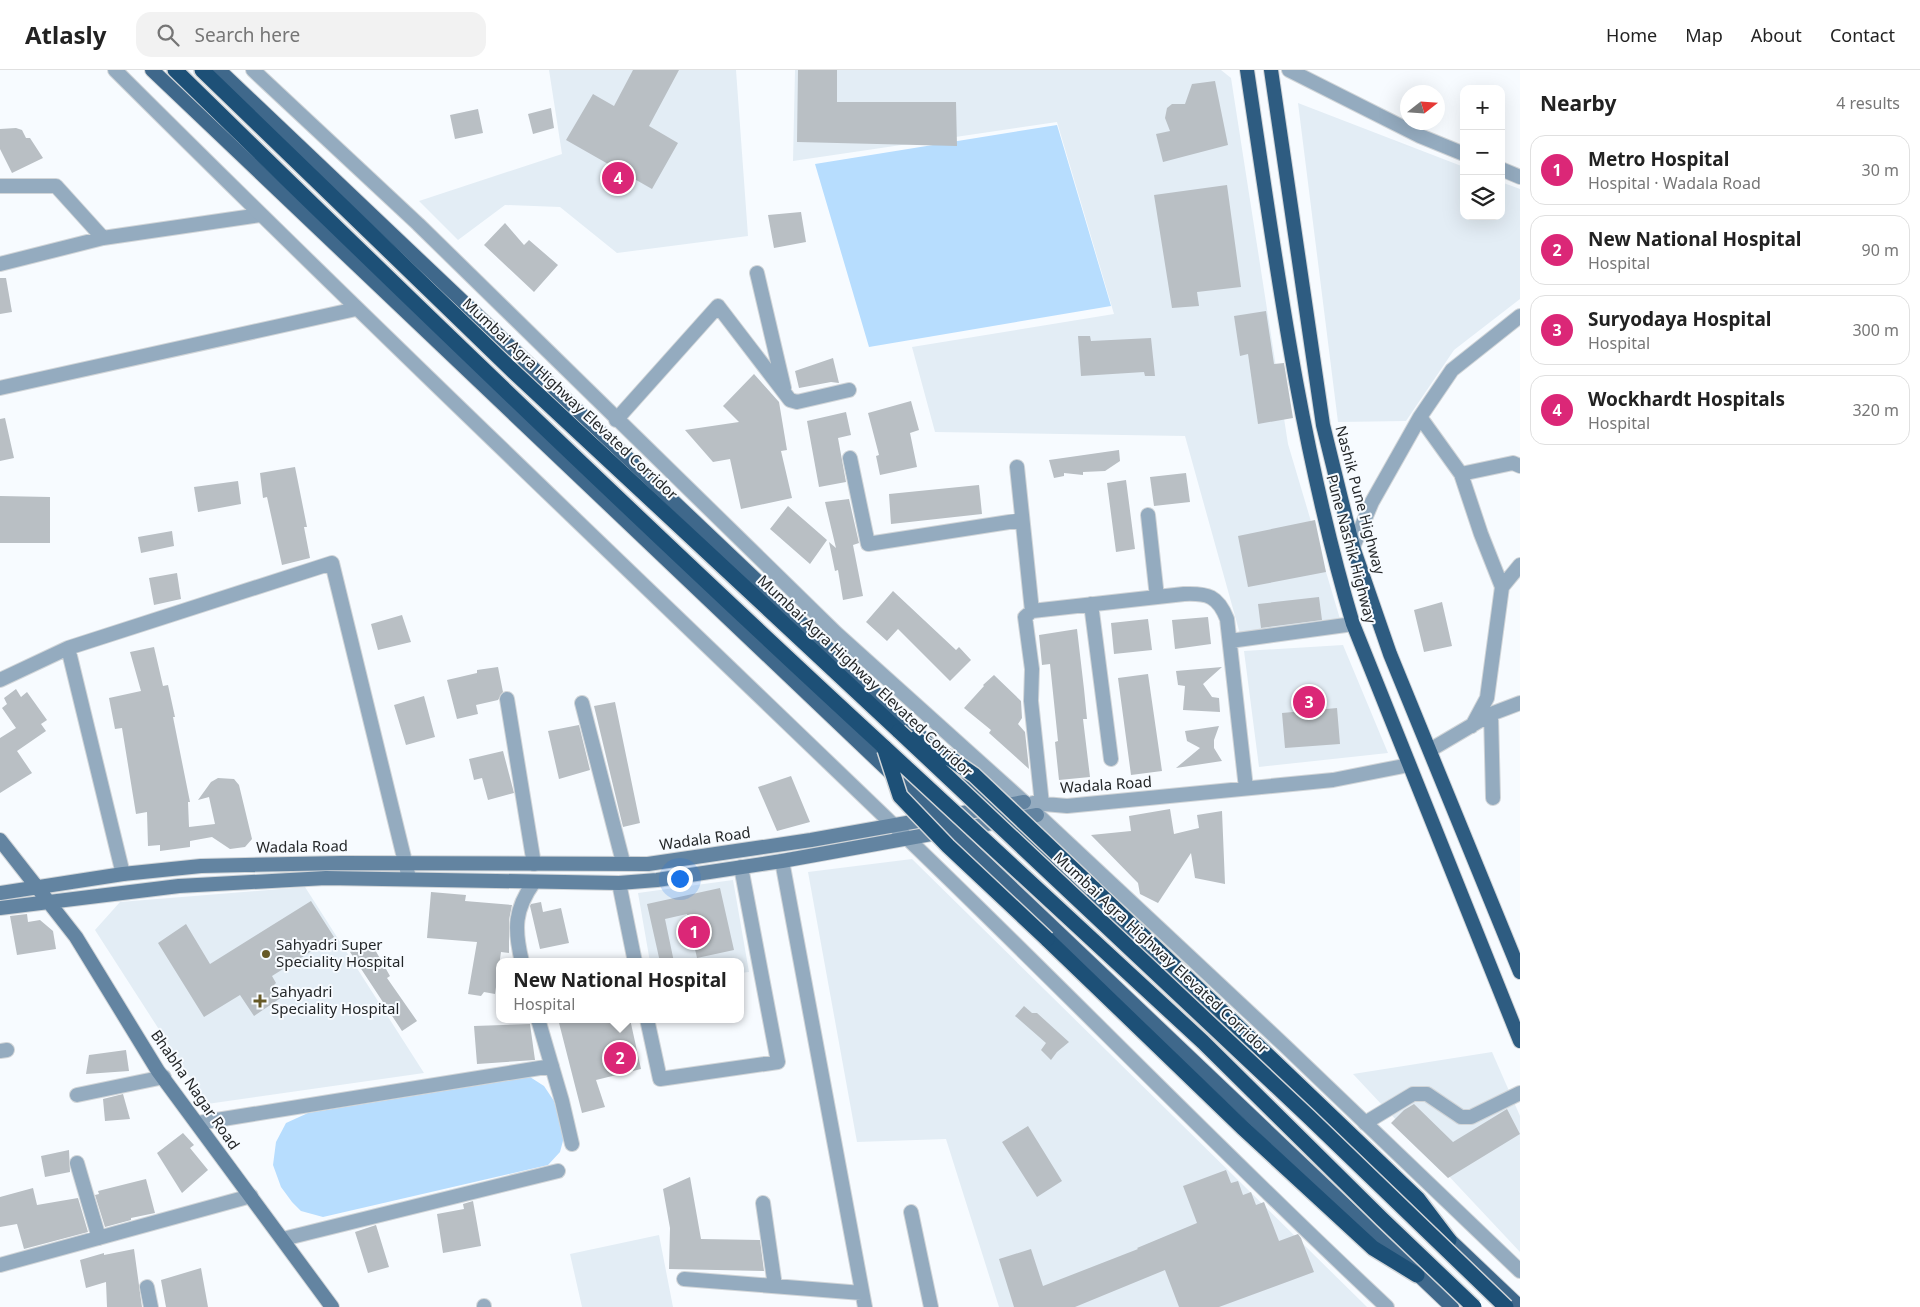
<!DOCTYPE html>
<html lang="en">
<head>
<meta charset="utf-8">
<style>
  :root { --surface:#fff; --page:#f2f2f2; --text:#222; --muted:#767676; --line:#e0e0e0; --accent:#db2777 }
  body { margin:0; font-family:"Noto Sans",sans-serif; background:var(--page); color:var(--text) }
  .controls { position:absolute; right:15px; top:15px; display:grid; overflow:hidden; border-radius:10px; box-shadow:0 5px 20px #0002 }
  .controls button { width:45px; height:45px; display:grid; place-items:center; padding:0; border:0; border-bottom:1px solid var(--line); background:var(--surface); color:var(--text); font:25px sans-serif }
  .compass { position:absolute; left:1400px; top:15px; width:45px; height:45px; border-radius:50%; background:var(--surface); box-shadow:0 5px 20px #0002; rotate:73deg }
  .you { position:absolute; left:679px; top:808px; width:18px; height:18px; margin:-12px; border:4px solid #fff; border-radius:50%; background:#1a73e8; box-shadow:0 0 0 8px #1a73e833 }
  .badge { display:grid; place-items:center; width:32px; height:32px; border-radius:50%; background:var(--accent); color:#fff; font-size:16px; font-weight:700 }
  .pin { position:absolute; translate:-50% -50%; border:2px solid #fff; box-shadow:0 1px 5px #0006 }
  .popup { position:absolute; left:496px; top:888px; width:248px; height:65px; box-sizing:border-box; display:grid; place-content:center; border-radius:10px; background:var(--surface); filter:drop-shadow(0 1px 4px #0005); font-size:16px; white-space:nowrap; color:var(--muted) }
  .popup b { font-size:19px; color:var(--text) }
  .popup::after { content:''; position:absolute; left:50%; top:100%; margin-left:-10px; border:10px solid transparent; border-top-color:var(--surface) }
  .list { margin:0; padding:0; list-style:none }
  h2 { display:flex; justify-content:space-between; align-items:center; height:65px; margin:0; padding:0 20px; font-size:21px }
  h2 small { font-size:16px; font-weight:400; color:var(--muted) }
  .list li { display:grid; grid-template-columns:32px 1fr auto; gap:15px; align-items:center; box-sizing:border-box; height:70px; margin:0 10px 10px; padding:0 10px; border:1px solid var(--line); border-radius:15px }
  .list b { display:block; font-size:19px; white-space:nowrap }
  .list p { margin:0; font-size:16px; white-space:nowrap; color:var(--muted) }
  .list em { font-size:16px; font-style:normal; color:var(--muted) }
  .icon { flex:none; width:28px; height:28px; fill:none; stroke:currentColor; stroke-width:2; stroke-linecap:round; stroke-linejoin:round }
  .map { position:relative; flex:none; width:1520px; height:1237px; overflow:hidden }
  header { display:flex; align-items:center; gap:30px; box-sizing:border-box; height:70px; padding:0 25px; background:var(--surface); border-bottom:1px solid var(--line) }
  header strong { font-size:24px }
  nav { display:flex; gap:28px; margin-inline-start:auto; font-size:18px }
  .search { width:350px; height:45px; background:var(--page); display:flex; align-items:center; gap:12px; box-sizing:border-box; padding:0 18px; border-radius:15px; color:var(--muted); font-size:19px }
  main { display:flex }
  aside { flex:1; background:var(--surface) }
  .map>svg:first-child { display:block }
  .built { fill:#e3edf5 }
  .green { fill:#b7ddfe }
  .building { fill:#b9bfc4 }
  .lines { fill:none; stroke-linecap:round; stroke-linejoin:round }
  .minor-casing { stroke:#d1d5d8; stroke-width:16 }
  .tertiary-casing { stroke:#d1d5d8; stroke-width:16 }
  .secondary-casing { stroke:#d1d5d8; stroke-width:16 }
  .primary-casing { stroke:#d1d5d8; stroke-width:16 }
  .trunk-casing { stroke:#d1d5d8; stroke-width:16 }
  .motorway-casing { stroke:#d1d5d8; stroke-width:18 }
  .minor { stroke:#94abbf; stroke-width:14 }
  .tertiary { stroke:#94abbf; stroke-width:14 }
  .secondary { stroke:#6384a1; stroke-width:14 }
  .primary { stroke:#3f688b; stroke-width:14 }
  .trunk { stroke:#2e5c81; stroke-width:14 }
  .motorway { stroke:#1d5077; stroke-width:15 }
  .motorway-bridge-casing { stroke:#d1d5d8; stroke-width:18; stroke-linecap:butt }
  .motorway-bridge { stroke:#1d5077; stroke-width:15 }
  .poi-dot { fill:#665926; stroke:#f7fbff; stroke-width:2 }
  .labels { text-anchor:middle; stroke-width:4; stroke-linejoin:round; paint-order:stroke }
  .street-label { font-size:15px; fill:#242729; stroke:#f7fbff }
  .poi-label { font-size:15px; fill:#242729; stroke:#f7fbff; text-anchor:start }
</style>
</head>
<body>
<header>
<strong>Atlasly</strong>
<div class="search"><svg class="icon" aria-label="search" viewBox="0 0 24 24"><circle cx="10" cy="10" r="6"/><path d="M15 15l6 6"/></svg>Search here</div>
<nav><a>Home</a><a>Map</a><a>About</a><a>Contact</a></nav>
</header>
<main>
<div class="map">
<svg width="1520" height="1237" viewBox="0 0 1520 1237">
  <rect width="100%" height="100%" fill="#f7fbff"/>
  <path class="built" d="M549 0H736L748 166 617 183 560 137 505 135 458 170 419 131 562 84Z
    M795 0H1221L1231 8 1288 374 1340 549 1240 564 1185 366 935 362 912 277 1114 244 1057 52 793 91Z
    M1298 33 1464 97V146H1501V112L1520 119V229L1454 280 1406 351 1338 352Z
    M1343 575 1388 683 1259 697 1244 581Z
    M912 789 1367 1237H999L946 1069 857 1072 808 802Z
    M733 810 749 902 740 903V892H650L638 823Z
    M305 817 424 1003 207 1034 95 860 120 832Z
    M1492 982 1520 1046V1182L1353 1004Z
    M659 1165 673 1237H582L570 1184Z"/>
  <path class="green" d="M1057 55 1111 236 869 277 815 94Z
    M530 1007 544 1016 554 1031 564 1067 560 1082 548 1095 323 1147 301 1141 292 1132 281 1117 273 1095 276 1072 286 1053 308 1043Z"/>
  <path class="building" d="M633 0H679L649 56 678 73 652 119 566 70 593 24 614 36Z
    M798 0H837V32H956L957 76 797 72Z
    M1215 11 1228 75 1163 92 1156 64 1170 61 1165 48 1167 38 1172 34H1185L1192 14Z
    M551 38 554 58 533 64 528 44Z
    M478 39 483 63 455 69 450 45Z
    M16 58 22 60 26 68H30L43 88 12 103 0 79V59Z
    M1227 115 1241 217 1197 222 1199 236 1172 238 1154 125Z
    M801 142 806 172 774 178 768 145Z
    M505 153 524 175 529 170 558 195 534 222 484 175Z
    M0 208H6L12 242 0 244Z
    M1266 241 1274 294 1284 293 1293 348 1258 354 1248 284 1240 286 1234 246Z
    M1078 266H1090L1091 271 1151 268 1155 306H1145L1144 302 1081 306Z
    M833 288 839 313 831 312 799 318 795 301Z
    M754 304 779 332 787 380 781 381 792 428 741 439 730 389 713 392 685 360 739 352 723 336Z
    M911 331 919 360 910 363 917 397 880 405 876 386 879 385 868 343Z
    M846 342 851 365 838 368 846 412 819 417 807 351Z
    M5 348 14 388 0 391V349Z
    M1119 380 1120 391 1105 401 1083 402V405L1064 403V406L1054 408 1049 390Z
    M295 397 307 457H304L310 488 282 495 267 427 263 428 260 403Z
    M1186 403 1190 432 1154 436 1150 407Z
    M1126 410 1135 479 1116 482 1107 413Z
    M238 411 241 434 198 442 194 417Z
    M979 415 982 444 891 454 889 424Z
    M0 426 50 427V473H0Z
    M849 429 859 473 853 475 863 526 843 530 838 500 835 501 829 472 836 478 825 432Z
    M788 436 827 470 810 494 770 459Z
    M1315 450 1326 502 1248 517 1238 466Z
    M172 461 174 476 141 483 138 467Z
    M177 503 181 529 154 535 149 508Z
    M893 521 956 580 959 577 971 590 950 611 898 559 887 571 866 552Z
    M1319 527 1322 550 1261 558 1258 534Z
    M1442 532 1452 576 1424 582 1414 540Z
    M402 545 411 572 378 580 371 554Z
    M1208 547 1211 574 1175 579 1172 550Z
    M1148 549 1152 580 1114 584 1111 553Z
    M1077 559 1084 619 1087 649H1083L1090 707 1059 710 1055 672 1058 671 1050 594 1042 595 1039 565Z
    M154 577 163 616 168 615 175 647H173L190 732H188L189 757 215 754 209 727 198 730 211 712 218 708 234 709 239 715 252 769 245 777 230 779 212 767 190 771V777L160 781V775L148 776 147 742 136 744 122 658 115 659 109 628 141 621 130 582Z
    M498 597 503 622 498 630 476 635 478 644 457 649 447 610 477 603V600Z
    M1222 597 1203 614 1212 627 1219 628 1220 642 1183 640 1185 616 1178 615 1176 601Z
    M1148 604 1162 701 1131 705 1118 608Z
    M994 605 1021 631 1022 648 1018 654 1025 662 1029 699 989 663 991 660 964 638 984 616 983 615Z
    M16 619 21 627 27 622 47 650 41 654 46 661 17 681 32 703 0 723V668L16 658 2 638 7 634 4 628Z
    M424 626 435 667 406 675 394 635Z
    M615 632 640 753 623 757 594 636Z
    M1337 638 1340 674 1285 678 1282 643Z
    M579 655 590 700 559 709 548 661Z
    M1219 656 1214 670V678L1222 691 1176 698 1200 678 1187 671 1185 661Z
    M503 681 514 723 488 730 482 708 474 710 469 689Z
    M791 706 810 752 777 761 758 717Z
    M1170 739 1174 764 1199 758 1197 745 1222 741 1225 814 1195 808 1191 783 1158 833 1140 824 1138 813 1091 765 1131 761 1129 746Z
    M720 818 734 880 697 888 687 844 665 849 674 892H660L647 834Z
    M431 822 466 825 465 831 512 835 509 850V883L501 882 495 924 484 922 481 926 468 924 477 872 427 868Z
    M311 831 334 867 272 906 276 913 274 915 282 927 254 946 240 925 204 947 158 873 186 854 210 894Z
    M541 832 543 842 561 838 569 873 540 879 530 836 531 834Z
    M27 844 28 852 40 850 53 861 56 879 17 885 10 846Z
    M370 871 390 906 387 908 417 951 402 961 350 882Z
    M1024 936 1032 943H1037L1069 972 1057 982 1051 990 1041 980 1046 973 1015 946Z
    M558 949H630L641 999 596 1010 605 1037 582 1043Z
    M530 954 535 990 477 994 474 956Z
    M126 980 129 1001 86 1004 89 985Z
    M123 1024 130 1049 105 1051 103 1029Z
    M1414 1034 1453 1072 1507 1039 1520 1064 1448 1108 1391 1053 1404 1040Z
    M1028 1056 1062 1111 1037 1127 1002 1072Z
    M183 1063 194 1075 190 1078 208 1100 182 1123 157 1083Z
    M69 1080 70 1102 45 1107 41 1086Z
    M1226 1100 1231 1113 1238 1111 1243 1125 1251 1122 1256 1135 1264 1132 1279 1171 1298 1164 1301 1168 1314 1202 1219 1237H1179L1165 1200 1075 1237H1014L999 1189 1031 1179 1043 1216 1138 1179 1137 1178 1197 1153 1183 1116Z
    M690 1107 701 1169 760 1170 764 1201 669 1199 670 1158 663 1119Z
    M146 1109 155 1143 131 1148V1150L105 1157 95 1125 99 1124 98 1121Z
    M33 1118 37 1135 78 1128 88 1162 24 1179 17 1154 0 1157V1127Z
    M473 1131 481 1176 443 1183 437 1144 464 1139 463 1134Z
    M376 1155 389 1197 368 1203 355 1162Z
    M134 1179 142 1237H107L106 1212 86 1218 80 1190 104 1183V1185Z
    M201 1198 208 1237H166L161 1210Z"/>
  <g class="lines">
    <g class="minor-casing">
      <path id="minor" d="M1289 0 1420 66 1464 84
        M1501 99 1520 107
        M0 116H56L103 168
        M0 194 103 168 260 145
        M757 203 784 318
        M0 318 356 239
        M1420 347 1461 404 1481 464 1502 517
        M616 350 718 236 790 330 797 332 849 320
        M850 388 868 474 1022 450
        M1017 397 1032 541
        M1461 404 1513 393 1520 396
        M1148 445 1157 527
        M1353 477 1372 432 1420 347 1452 300 1520 246
        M1091 534 1111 689
        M1230 571 1353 554
        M68 578 123 804
        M0 610 68 578 332 493 409 808
        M507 629 534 794
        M582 633 623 792
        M1491 644 1493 728
        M1472 656 1487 628 1502 517 1520 495
        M1430 680 1491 644 1520 633
        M1033 733 1067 736 1333 710 1409 695
        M1042 734 1031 631 1032 599 1025 547 1032 541 1184 524C1208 523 1218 526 1227 549L1246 718
        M782 791 865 1237
        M619 813 635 892
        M522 892C514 859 514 840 534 812
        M538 949 562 1031 572 1074
        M647 949 660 1009 778 992 741 797
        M0 981 7 980
        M77 1025 164 1007
        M198 1053 552 996
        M1365 1053 1413 1024H1427L1461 1047H1471L1520 1023
        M77 1093 99 1168
        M763 1133 775 1216
        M911 1142 931 1237
        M283 1169 558 1101
        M0 1195 251 1126
        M684 1209 862 1223
        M147 1217 151 1237
        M484 1236V1237"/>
    </g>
    <g class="tertiary-casing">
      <path id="tertiary" d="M115 0C376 260 643 514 909 770 1069 924 1224 1085 1387 1237
        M253 0 418 154 836 563 1024 732 1284 975 1520 1201"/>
    </g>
    <g class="secondary-casing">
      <path id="secondary" d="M0 770 76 867 158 1001 332 1237
        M0 823 123 804 201 796 342 793 648 794 811 770 1024 732
        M0 838 179 816 326 808 619 813 657 810 782 791 1037 745"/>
    </g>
    <g class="primary-casing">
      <path id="primary" d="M152 0 1452 1237
        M219 0 929 674
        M952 696 1520 1237"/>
    </g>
    <g class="trunk-casing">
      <path id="trunk" d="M1247 0C1275 186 1299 373 1353 554L1520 971
        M1271 0 1323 355 1353 477 1390 584 1520 902"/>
    </g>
    <g class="motorway-casing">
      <path id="motorway" d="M175 0C409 229 644 456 885 678
        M202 0 514 302 899 661
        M1093 818 1418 1129 1449 1170
        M1047 869 1243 1058 1373 1178 1417 1205"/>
    </g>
    <use href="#minor" class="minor"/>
    <use href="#tertiary" class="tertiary"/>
    <use href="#secondary" class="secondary"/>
    <use href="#primary" class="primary"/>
    <use href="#trunk" class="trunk"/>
    <use href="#motorway" class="motorway"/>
    <g class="motorway-bridge-casing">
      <path id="motorway-bridge" d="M899 661 1309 1047 1506 1237
        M915 669 948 687 974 705 1093 818
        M885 678 1203 972 1382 1149 1474 1237
        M885 680 900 726 948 776 1047 869"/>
    </g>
    <use href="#motorway-bridge" class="motorway-bridge"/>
  </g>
  <g class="poi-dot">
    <circle cx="266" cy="884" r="5"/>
    <path d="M257.5 923.5h5v5h5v5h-5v5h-5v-5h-5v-5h5z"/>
  </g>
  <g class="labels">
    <g class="street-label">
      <text transform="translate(570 329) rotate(43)" y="5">Mumbai Agra Highway Elevated Corridor</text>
      <text transform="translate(1360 430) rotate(75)" y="5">Nashik Pune Highway</text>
      <text transform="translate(1351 479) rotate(75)" y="5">Pune Nashik Highway</text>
      <text transform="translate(865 606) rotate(43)" y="5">Mumbai Agra Highway Elevated Corridor</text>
      <text transform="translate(1106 715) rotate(-4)" y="5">Wadala Road</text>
      <text transform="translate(705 769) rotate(-8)" y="5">Wadala Road</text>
      <text transform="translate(302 777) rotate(-1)" y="5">Wadala Road</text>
      <text transform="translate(1161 883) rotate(43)" y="5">Mumbai Agra Highway Elevated Corridor</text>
      <text transform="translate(195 1020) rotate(55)" y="5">Bhabha Nagar Road</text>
    </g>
    <g class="poi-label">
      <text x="276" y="880">Sahyadri Super<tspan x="276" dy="17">Speciality Hospital</tspan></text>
      <text x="271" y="927">Sahyadri<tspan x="271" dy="17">Speciality Hospital</tspan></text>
    </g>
  </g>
</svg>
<div class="controls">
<button>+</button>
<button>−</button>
<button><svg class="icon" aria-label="layers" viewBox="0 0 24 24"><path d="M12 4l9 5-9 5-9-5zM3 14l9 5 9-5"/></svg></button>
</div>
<svg class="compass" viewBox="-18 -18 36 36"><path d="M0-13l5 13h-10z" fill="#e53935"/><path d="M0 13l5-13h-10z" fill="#767676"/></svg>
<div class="you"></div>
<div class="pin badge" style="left:694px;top:862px">1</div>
<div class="pin badge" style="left:620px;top:988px">2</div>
<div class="popup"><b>New National Hospital</b>Hospital</div>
<div class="pin badge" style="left:1309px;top:632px">3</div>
<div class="pin badge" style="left:618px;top:108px">4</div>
</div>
<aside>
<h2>Nearby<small>4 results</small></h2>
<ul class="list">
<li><span class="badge">1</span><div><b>Metro Hospital</b><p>Hospital · Wadala Road</p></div><em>30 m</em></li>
<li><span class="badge">2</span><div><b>New National Hospital</b><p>Hospital</p></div><em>90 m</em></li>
<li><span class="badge">3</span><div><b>Suryodaya Hospital</b><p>Hospital</p></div><em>300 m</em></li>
<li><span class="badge">4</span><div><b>Wockhardt Hospitals</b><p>Hospital</p></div><em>320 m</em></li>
</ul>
</aside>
</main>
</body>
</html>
